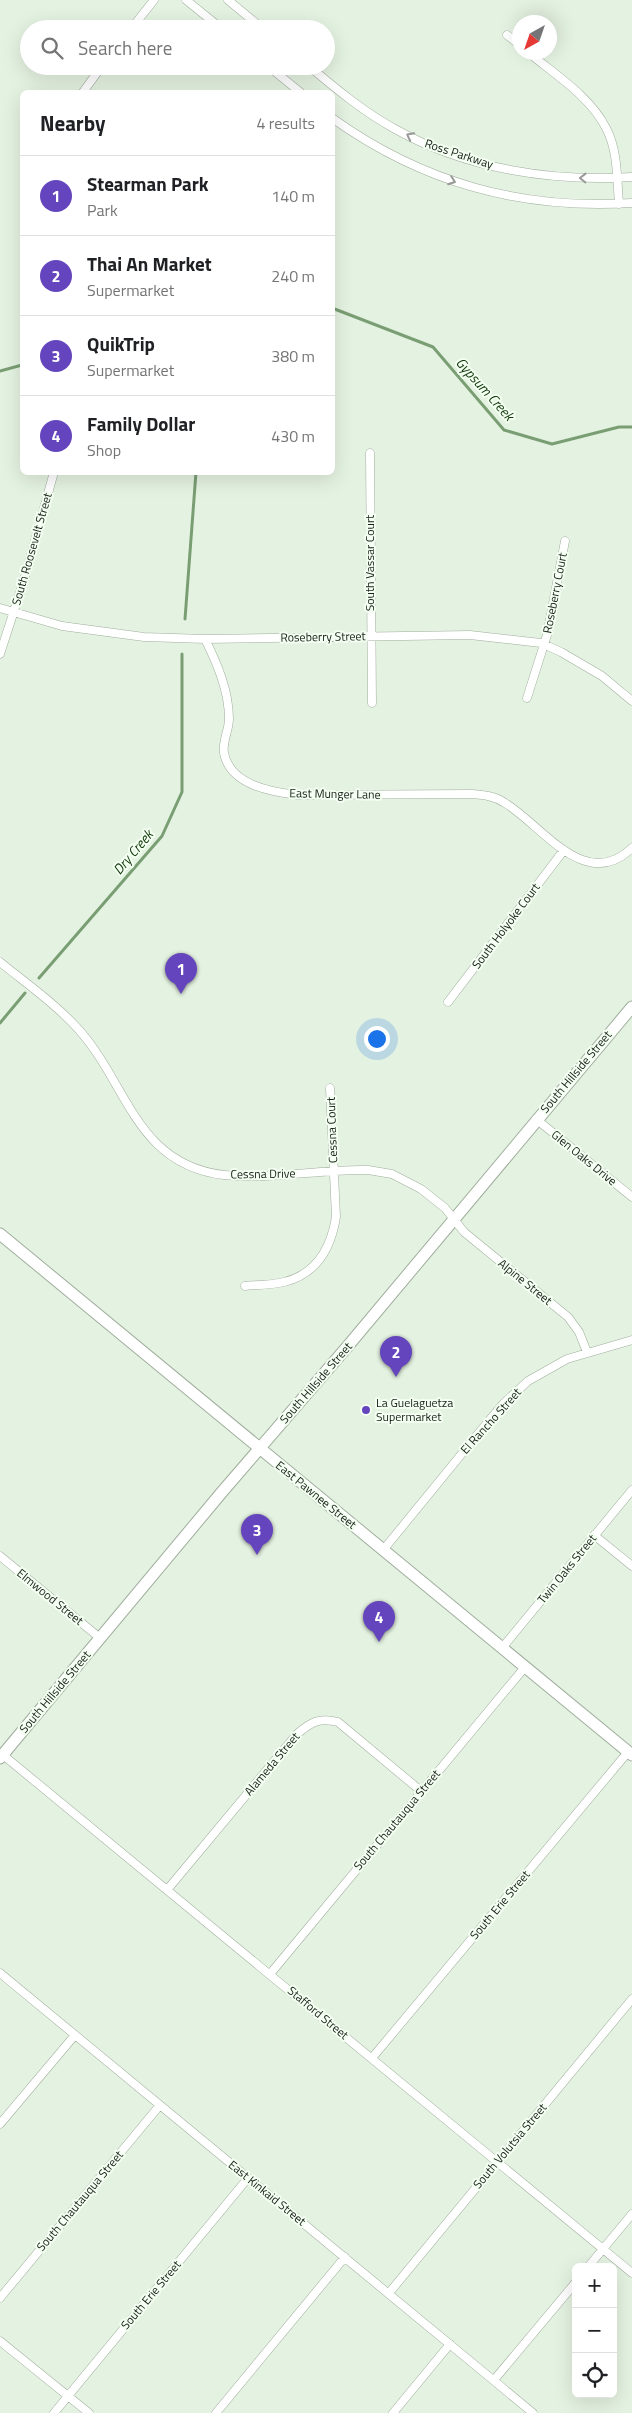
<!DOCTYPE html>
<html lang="en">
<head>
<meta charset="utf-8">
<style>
  :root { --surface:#fff; --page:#f2f2f2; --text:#202124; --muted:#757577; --line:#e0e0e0; --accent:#6545bd }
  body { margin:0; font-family:"Titillium Web",sans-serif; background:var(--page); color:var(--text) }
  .controls { position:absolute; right:15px; bottom:15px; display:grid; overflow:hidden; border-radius:8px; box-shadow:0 5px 20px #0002 }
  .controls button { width:45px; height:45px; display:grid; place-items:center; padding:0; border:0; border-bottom:1px solid var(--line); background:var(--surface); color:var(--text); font:25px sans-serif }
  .compass { position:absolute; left:512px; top:15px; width:45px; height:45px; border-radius:50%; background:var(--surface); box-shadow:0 5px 20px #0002; rotate:220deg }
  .you { position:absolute; left:376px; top:1038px; width:18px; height:18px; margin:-12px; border:4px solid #fff; border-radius:50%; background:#1a73e8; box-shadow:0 0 0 8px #1a73e833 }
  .badge { display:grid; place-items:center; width:32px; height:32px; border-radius:50%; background:var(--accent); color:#fff; font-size:16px; font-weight:700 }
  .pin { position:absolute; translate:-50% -41px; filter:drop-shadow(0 1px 2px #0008) }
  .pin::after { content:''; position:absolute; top:26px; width:18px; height:15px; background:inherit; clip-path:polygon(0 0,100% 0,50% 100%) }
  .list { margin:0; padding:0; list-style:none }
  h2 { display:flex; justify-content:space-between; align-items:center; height:65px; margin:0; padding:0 20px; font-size:21px }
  h2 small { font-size:16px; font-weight:400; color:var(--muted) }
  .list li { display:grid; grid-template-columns:32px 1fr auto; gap:15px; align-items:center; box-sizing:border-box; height:80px; padding:0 20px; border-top:1px solid var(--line) }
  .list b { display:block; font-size:19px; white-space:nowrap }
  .list p { margin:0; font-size:16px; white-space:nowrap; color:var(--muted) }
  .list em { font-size:16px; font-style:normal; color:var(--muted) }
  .icon { flex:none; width:28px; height:28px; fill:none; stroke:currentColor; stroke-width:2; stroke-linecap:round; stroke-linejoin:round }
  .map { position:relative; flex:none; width:632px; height:2413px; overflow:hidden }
  .search { position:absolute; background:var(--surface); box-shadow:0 5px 20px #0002; left:20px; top:20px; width:315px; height:55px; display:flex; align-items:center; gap:12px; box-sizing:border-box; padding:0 18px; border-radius:28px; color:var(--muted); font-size:19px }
  .panel { position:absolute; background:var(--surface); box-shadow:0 5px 20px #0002; left:20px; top:90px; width:315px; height:385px; border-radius:8px }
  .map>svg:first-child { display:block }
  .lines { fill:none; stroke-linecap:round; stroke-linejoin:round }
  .stream { stroke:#7a9e73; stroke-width:3 }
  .minor-casing { stroke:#a0ae9d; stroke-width:9 }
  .secondary-casing { stroke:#a0ae9d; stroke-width:13 }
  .minor { stroke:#fff; stroke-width:8 }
  .secondary { stroke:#fff; stroke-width:11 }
  .oneway { stroke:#989a97 }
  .poi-dot { fill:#6545bd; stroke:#f3fff1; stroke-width:2 }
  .labels { text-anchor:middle; stroke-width:4; stroke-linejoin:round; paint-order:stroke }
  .street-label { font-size:12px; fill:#191e18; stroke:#f3fff1 }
  .poi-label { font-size:12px; fill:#191e18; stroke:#f3fff1; text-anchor:start }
  .water-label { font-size:14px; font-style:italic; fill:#13390c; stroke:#f3fff1 }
</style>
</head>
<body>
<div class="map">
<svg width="632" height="2413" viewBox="0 0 632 2413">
  <rect width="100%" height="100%" fill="#e4f2e1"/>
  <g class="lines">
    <path class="stream" d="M332 308 433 347 504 430 552 444 619 427H632
      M0 371 22 365
      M185 619 196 472
      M39 978 162 836 182 792V654
      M0 1023 25 993"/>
    <g class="minor-casing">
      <path id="minor" d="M186 0 222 29
        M228 0 263 29
        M131 29 154 0
        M507 35 520 45
        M528 52C554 74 590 96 606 128 618 150 617 180 619 204
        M268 66 300 92
        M309 66C336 89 364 112 395 129 467 169 551 182 632 177
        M83 92 102 66
        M332 118C423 183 521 210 632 203
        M370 453 372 703
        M0 608 62 626 144 637 205 639 470 635 541 643 561 652 602 676 632 701
        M205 639C217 663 229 691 229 719 229 730 222 742 224 753 230 785 271 792 298 795L472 794C484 795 495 796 505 803 543 826 585 893 632 848
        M0 654 24 580 54 472
        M527 698 547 635 565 541
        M0 962C27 984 57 1005 80 1031 128 1086 137 1165 224 1175 271 1180 320 1169 368 1170L392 1174 421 1189 445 1208 464 1232 568 1317 579 1332 587 1352
        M448 1002 564 850
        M536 1119 632 1197
        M245 1286C258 1285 272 1285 284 1282 317 1274 331 1248 336 1217L330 1088
        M594 1535 632 1566
        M384 1549 482 1429 503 1404 528 1381 567 1359 632 1340
        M0 1556 100 1638
        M502 1648 632 1490
        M3 1755 632 2273
        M167 1890 297 1734C311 1722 320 1717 338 1722L421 1791
        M0 1973 533 2413
        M270 1974 525 1667
        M372 2058 628 1752
        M0 2124 75 2035
        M588 2267 632 2214
        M389 2293 632 1999
        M0 2298 160 2105
        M0 2341 89 2413
        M494 2380 576 2282
        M54 2413 248 2178
        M216 2413 345 2257
        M393 2413 450 2344"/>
    </g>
    <g class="secondary-casing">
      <path id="secondary" d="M0 1234 632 1755
        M0 1758 222 1492 347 1347 632 1007"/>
    </g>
    <use href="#minor" class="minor"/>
    <use href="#secondary" class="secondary"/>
  </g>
  <defs><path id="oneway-chevron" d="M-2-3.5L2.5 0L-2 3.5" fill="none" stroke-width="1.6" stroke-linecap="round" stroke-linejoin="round" transform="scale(1.25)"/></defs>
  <g class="oneway">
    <use href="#oneway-chevron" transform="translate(410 136) rotate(-153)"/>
    <use href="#oneway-chevron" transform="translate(583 178) rotate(-179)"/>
    <use href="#oneway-chevron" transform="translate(452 181) rotate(20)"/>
  </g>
  <circle class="poi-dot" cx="366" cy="1410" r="5"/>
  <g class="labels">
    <g class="street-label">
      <text transform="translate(459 154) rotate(18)" y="4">Ross Parkway</text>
      <text transform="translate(32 549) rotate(-74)" y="4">South Roosevelt Street</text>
      <text transform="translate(370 563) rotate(-90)" y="4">South Vassar Court</text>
      <text transform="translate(555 593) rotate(-79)" y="4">Roseberry Court</text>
      <text transform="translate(323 637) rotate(-1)" y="4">Roseberry Street</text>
      <text transform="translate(335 794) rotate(1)" y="4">East Munger Lane</text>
      <text transform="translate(506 926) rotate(-53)" y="4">South Holyoke Court</text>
      <text transform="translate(576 1072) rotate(-50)" y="4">South Hillside Street</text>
      <text transform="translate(332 1130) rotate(-92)" y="4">Cessna Court</text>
      <text transform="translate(584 1158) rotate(39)" y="4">Glen Oaks Drive</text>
      <text transform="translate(263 1174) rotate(-1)" y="4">Cessna Drive</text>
      <text transform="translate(525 1282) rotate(39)" y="4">Alpine Street</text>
      <text transform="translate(316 1383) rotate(-49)" y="4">South Hillside Street</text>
      <text transform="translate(491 1421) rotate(-48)" y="4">El Rancho Street</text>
      <text transform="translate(316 1495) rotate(39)" y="4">East Pawnee Street</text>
      <text transform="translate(567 1569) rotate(-51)" y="4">Twin Oaks Street</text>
      <text transform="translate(50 1597) rotate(39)" y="4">Elmwood Street</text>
      <text transform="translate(55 1692) rotate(-50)" y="4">South Hillside Street</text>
      <text transform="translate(272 1764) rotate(-50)" y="4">Alameda Street</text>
      <text transform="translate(397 1820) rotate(-50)" y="4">South Chautauqua Street</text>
      <text transform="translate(500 1905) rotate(-50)" y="4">South Erie Street</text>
      <text transform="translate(318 2013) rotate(40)" y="4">Stafford Street</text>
      <text transform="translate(510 2146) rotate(-50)" y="4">South Volutsia Street</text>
      <text transform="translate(267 2193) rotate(39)" y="4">East Kinkaid Street</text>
      <text transform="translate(80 2201) rotate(-50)" y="4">South Chautauqua Street</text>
      <text transform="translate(151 2295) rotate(-50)" y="4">South Erie Street</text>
    </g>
    <g class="poi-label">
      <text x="376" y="1407">La Guelaguetza<tspan x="376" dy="14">Supermarket</tspan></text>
    </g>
    <g class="water-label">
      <text transform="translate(485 389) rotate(48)" y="5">Gypsum Creek</text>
      <text transform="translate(133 852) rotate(-50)" y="5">Dry Creek</text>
    </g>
  </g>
</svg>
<div class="controls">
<button>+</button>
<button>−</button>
<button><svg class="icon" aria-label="locate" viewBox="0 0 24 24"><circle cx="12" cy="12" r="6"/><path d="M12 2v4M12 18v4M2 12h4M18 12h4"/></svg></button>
</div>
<svg class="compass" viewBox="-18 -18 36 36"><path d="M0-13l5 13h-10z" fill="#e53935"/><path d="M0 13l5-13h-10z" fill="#757577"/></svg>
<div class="you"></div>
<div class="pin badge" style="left:181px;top:994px">1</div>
<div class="pin badge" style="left:396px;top:1377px">2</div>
<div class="pin badge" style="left:257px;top:1555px">3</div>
<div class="pin badge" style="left:379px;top:1642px">4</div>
<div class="search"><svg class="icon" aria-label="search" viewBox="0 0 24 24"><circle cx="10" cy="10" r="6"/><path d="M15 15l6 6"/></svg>Search here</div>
<section class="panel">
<h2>Nearby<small>4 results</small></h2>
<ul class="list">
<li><span class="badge">1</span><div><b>Stearman Park</b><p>Park</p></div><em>140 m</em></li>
<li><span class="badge">2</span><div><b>Thai An Market</b><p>Supermarket</p></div><em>240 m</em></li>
<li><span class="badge">3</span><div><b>QuikTrip</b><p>Supermarket</p></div><em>380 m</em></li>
<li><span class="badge">4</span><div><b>Family Dollar</b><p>Shop</p></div><em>430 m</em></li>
</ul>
</section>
</div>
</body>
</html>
